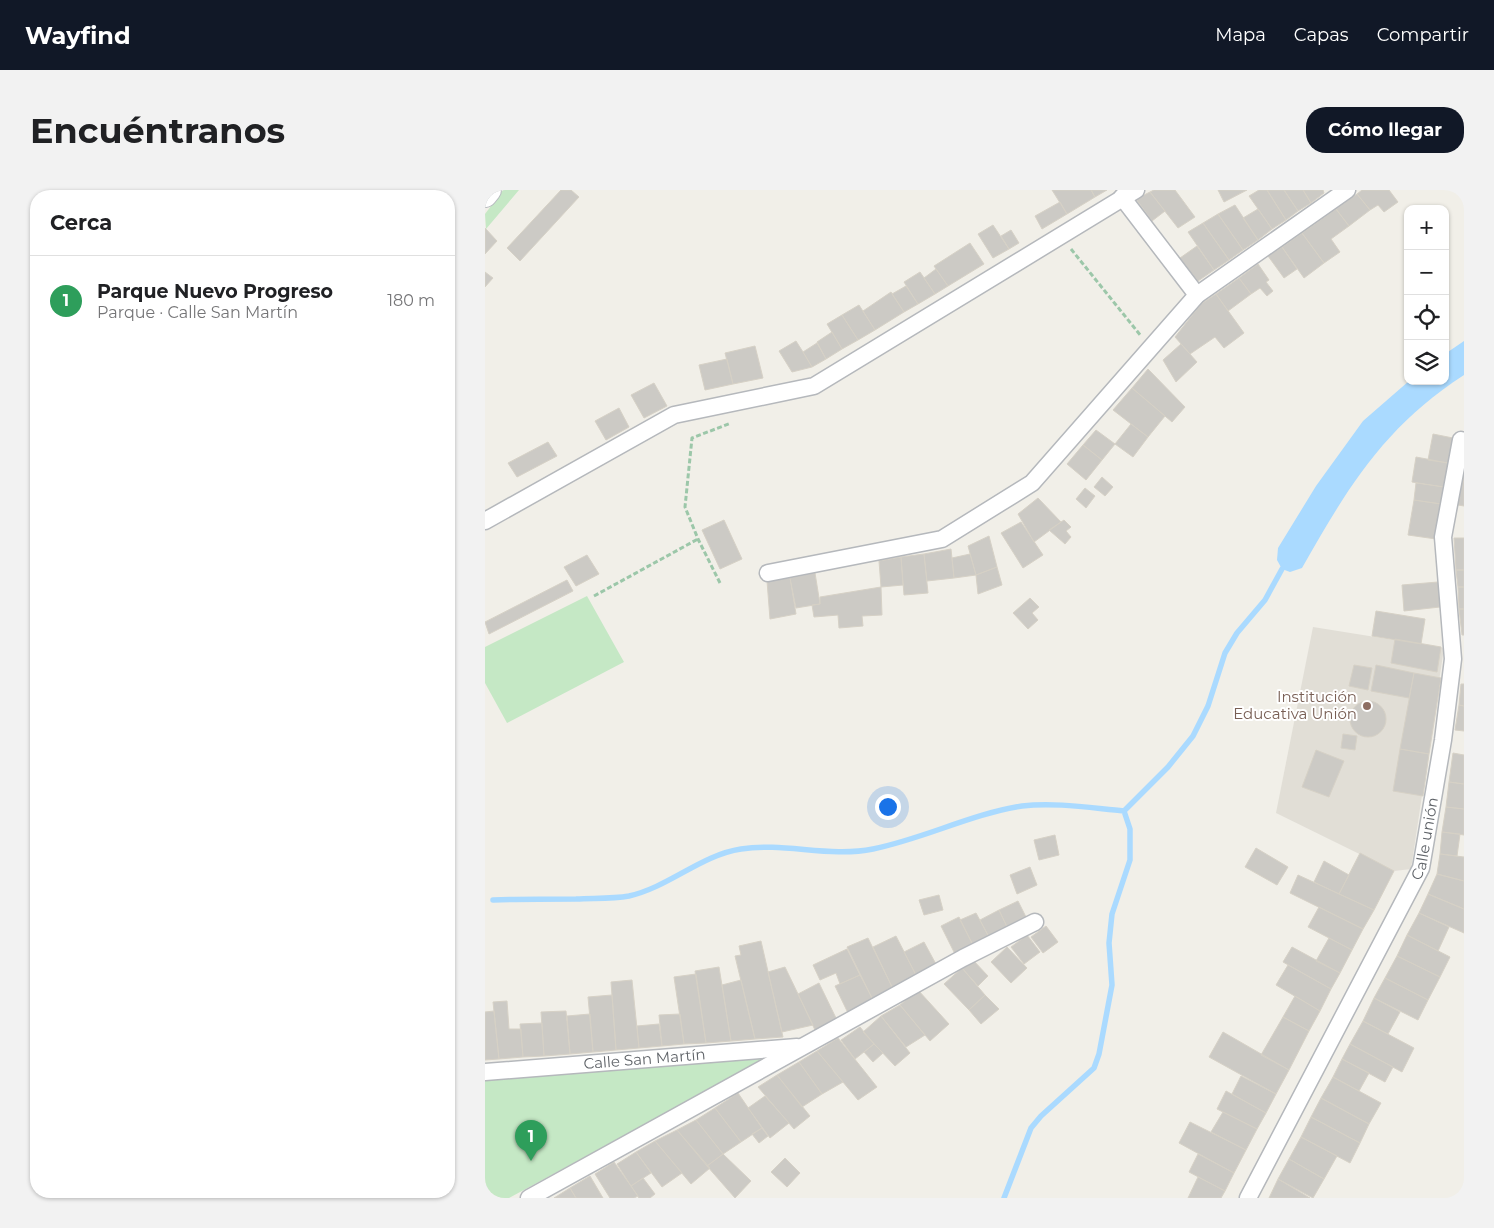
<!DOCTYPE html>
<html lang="es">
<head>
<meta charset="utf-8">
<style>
  :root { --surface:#fff; --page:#f2f2f2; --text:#202124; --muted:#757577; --line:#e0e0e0; --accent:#111827 }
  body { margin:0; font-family:Montserrat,sans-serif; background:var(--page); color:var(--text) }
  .controls { position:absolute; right:15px; top:15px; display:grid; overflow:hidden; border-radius:10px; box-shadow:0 1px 4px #0004 }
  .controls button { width:45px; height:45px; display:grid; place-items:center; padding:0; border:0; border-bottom:1px solid var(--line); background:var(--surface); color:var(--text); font:25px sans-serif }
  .you { position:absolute; left:402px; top:616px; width:18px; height:18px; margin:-12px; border:4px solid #fff; border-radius:50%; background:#1a73e8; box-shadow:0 0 0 8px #1a73e833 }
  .badge { display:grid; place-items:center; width:32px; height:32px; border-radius:50%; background:var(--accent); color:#fff; font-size:16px; font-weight:700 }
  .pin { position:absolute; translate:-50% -41px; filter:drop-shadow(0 1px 2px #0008) }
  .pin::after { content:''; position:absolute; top:26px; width:18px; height:15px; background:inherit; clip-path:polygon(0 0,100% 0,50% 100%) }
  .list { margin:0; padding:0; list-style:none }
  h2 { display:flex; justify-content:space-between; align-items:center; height:65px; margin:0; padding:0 20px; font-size:21px }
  h2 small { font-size:16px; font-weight:400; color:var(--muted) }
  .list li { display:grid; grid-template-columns:32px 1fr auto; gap:15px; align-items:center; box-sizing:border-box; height:90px; padding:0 20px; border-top:1px solid var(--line) }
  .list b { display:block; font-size:19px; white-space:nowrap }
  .list p { margin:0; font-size:16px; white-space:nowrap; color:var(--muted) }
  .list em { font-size:16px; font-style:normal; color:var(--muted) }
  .icon { flex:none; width:28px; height:28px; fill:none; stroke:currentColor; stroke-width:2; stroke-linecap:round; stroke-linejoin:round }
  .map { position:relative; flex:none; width:979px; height:1008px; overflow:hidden; border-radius:20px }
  header { display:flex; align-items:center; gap:30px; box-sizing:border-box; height:70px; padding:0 25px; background:var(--accent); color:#fff }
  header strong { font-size:24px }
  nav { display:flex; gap:28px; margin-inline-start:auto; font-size:18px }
  .intro { display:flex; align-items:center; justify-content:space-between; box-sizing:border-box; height:120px; padding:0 30px }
  h1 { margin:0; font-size:35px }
  .button { padding:12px 22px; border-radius:20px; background:var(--accent); color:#fff; font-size:18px; font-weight:700 }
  main { display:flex; gap:30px; padding:0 30px }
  aside { flex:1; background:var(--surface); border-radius:20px; box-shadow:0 1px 4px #0004 }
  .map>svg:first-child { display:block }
  .education { fill:#e1ded6 }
  .green { fill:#c5e8c5 }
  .water { fill:#aadaff }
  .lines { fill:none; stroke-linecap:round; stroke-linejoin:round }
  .stream { stroke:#aadaff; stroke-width:5.5 }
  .building { fill:#cccac5; stroke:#d6d1c6 }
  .street-casing { stroke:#b5b8bc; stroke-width:19 }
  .secondary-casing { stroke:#b6babf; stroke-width:26 }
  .path { stroke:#9cc7a9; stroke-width:3; stroke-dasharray:5 2.5; stroke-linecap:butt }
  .street { stroke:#fff; stroke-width:16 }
  .secondary { stroke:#fff; stroke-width:24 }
  .education-dot { fill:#8d6e63; stroke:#fff; stroke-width:2 }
  .labels { text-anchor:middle; stroke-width:4; stroke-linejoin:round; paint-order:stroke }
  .education-label { font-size:15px; fill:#785e54; stroke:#fff; text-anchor:end }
  .street-label { font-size:15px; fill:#5f6368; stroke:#fff }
</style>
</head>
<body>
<header>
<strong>Wayfind</strong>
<nav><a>Mapa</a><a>Capas</a><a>Compartir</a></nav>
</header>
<div class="intro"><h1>Encuéntranos</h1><a class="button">Cómo llegar</a></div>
<main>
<aside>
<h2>Cerca<small></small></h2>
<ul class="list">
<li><span class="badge" style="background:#2e9e5b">1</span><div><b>Parque Nuevo Progreso</b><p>Parque · Calle San Martín</p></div><em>180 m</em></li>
</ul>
</aside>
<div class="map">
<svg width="979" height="1008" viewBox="0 0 979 1008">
  <rect width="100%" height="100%" fill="#f1efe8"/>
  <path class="education" d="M828 437 959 458 926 679 909 681 791 623Z"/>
  <path class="green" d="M18 0H34L1 39 0 24Z
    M102 406 139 472 22 533 0 493V457Z
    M288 865 24 1008H0V889Z"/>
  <path class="water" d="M979 151V185C899 237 863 297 817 378L805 382 797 379 792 370 793 358 831 296 878 231 924 191H960V164Z"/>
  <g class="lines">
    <path class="stream" d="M8 710C36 709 63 709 91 709 109 708 127 709 144 706 184 697 216 665 256 659 299 652 344 668 388 659 438 649 486 624 537 616 570 612 606 618 639 621L683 577 708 546 723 516 740 463 752 443 780 410 797 379
      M519 1008 546 938 556 926 609 878 614 864 627 795 624 753 627 724 645 670V639L639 621"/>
  </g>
  <path class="building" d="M76 0H86L94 7 35 71 22 58Z
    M567 0H606L610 7 582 24Z
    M606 0H622L610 7Z
    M669 0H690L710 27 693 38 665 2Z
    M733 0H762L739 12Z
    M774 0H782L801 30 787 39 764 6Z
    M782 0H799L813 21 801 30Z
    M799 0H818L826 13 813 21Z
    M818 0H838L839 3 826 13Z
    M877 0H904L913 12 899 22 893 15 885 20 872 4Z
    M665 2 680 21 667 31 651 9Z
    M872 4 885 20 864 36 851 19Z
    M575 12 582 24 557 39 550 26Z
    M750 15 773 50 758 60 733 24Z
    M773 19 787 39 773 50 758 28Z
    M851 19 864 36 846 49 855 62 839 73 817 43Z
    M733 24 758 60 744 70 718 33Z
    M718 33 744 70 729 80 703 42Z
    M508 35 524 59 508 68 493 44Z
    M0 38 12 51 0 64Z
    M526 40 534 53 524 59 516 46Z
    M817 43 839 73 819 88 797 57Z
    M485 53 499 74 463 96 449 76Z
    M712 56 729 80 713 91 695 68Z
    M797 57 812 79 799 88 783 66Z
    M773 74 784 90 781 92 788 101 782 106 775 98 766 104 754 88Z
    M451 79 463 96 450 104 439 88Z
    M0 82 8 88 0 97Z
    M435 82 450 104 433 114 419 92Z
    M754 88 766 104 743 121 731 104Z
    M421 96 433 114 419 122 407 104Z
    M406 102 419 122 390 140 378 121Z
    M731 104 759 143 739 158 730 147 705 164 690 147 716 114Z
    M374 115 390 140 373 150 357 125Z
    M357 125 373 150 357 159 342 134Z
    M347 142 357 159 341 169 332 152Z
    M311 151 318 162 327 177 307 182 294 161Z
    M332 153 341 169 327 177 318 162Z
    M696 154 712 172 691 192 678 170Z
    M270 156 278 188 248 194 240 163Z
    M242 169 248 194 220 200 214 175Z
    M663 179 700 217 687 232 647 198Z
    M169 193 182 216 159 228 146 205Z
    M647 198 680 226 663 247 628 220Z
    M134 218 144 237 121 250 110 231Z
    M646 234 663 247 648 267 630 254Z
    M611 240 630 254 617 270 598 255Z
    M948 244 968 248 963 273 943 270Z
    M63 252 72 266 32 287 23 273Z
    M598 255 617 270 601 290 582 274Z
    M931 267 963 273 959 297 927 292Z
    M979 276V316L973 315Z
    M617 287 628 297 620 306 609 297Z
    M931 293 959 297 956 314 929 310Z
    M600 298 610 306 601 318 591 309Z
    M553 308 576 332 549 352 533 324Z
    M929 310 956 314 951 349 923 345Z
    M239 330 257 369 235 379 217 340Z
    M579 330 586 337 581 341 586 347 580 354 564 340Z
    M536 332 558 365 538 378 516 343Z
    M504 346 512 377 491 385 483 356Z
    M969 348H979V380H971Z
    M466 359 469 388 442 391 439 364Z
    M439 364 443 403 419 405 416 367Z
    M485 364 491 385 469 388 467 368Z
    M102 365 114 384 91 396 79 377Z
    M416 367 418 395 396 397 394 371Z
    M512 377 517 395 493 404 491 385Z
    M971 380H979V397H973Z
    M330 383 335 414 311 418 305 388Z
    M305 388 311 424 285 429 282 391Z
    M82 390 88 401 4 444 0 432Z
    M953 392 955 417 919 421 917 395Z
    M396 397 397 425 377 426 378 436 354 438 353 425 329 427 327 415 335 414V407Z
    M973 397H979V419H974Z
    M545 408 554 417 547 423 553 430 543 439 528 423Z
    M974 419H979V445H977Z
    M891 421 940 429 936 454 887 446Z
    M910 449 956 457 952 482 906 473Z
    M869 475 887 478 883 500 864 496Z
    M891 475 929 483 924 508 886 501Z
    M929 483 956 488 944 564 915 559Z
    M976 494H979V516L974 515Z
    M865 529a18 18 0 1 1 36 0a18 18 0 1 1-36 0Z
    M974 515 979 516V541L970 540Z
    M858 544 872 546 870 560 856 558Z
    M915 559 944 564 938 606 908 601Z
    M831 560 859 571 844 607 817 597Z
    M968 563 979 565V594L964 592Z
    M964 592 979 594V619L961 617Z
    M961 617 979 619V645L957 642Z
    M957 642 975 644 972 666 955 664Z
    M570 645 574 665 554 670 549 650Z
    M771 658 803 677 792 695 760 677Z
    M875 663 909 681 889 720 854 704Z
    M955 664 979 667V691L952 684Z
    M839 671 864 685 854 704 829 692Z
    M545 677 552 695 532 704 525 685Z
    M952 684 979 691V719L943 704Z
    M813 685 889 720 878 739 805 703Z
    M943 704 979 719V743L934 723Z
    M454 705 458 720 439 725 434 710Z
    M533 711 542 729 523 739 514 720Z
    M834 717 878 739 867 760 823 737Z
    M514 720 523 739 505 749 495 730Z
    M491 723 505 749 489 757 475 730Z
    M934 723 964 737 953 761 922 745Z
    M474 727 489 757 471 766 456 736Z
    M561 736 573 752 558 763 546 747Z
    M542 745 555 762 539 774 526 757Z
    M922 745 965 767 955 787 912 766Z
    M411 746 432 787 408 799 388 757Z
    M383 748 408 799 388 810 362 757Z
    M844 748 867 760 855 783 831 771Z
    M276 751 298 847 270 849 250 766 256 765 254 756Z
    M439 752 452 776 432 787 419 762Z
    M522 757 542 778 526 793 506 772Z
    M807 757 855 783 846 799 798 772Z
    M362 759 375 785 355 794 351 783 335 790 328 775Z
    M912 766 955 787 943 810 900 788Z
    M487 769 503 786 493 796 477 778Z
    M803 775 846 799 835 821 791 795Z
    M234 777 246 851 221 853 210 781Z
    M300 777 328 835 297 842 283 782Z
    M477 778 500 805 484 820 459 794Z
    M211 784 221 853 199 854 189 787Z
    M375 785 388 810 363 823 350 796Z
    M900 788 943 810 933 830 889 808Z
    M147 790 154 858 131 860 126 792Z
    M256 790 270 849 246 851 237 795Z
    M334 793 351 828 330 840 313 804Z
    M433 800 464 834 445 851 415 815Z
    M127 805 131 860 108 862 103 807Z
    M500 805 514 819 496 834 484 820Z
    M810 806 835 821 824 841 798 827Z
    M889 808 915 822 903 844 878 831Z
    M22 811 24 839H36L38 867 14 869 8 812Z
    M415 815 440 845 421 857 396 826Z
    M9 821 14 869 0 870V822Z
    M81 821 85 864 59 866 56 822Z
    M105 824 108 862 85 864 82 826Z
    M195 824 199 854 177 856 174 825Z
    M396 826 425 863 410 876 378 842Z
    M798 827 824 841 804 880 776 865Z
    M878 831 929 858 917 882 865 854Z
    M57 833 59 866 38 867 35 834Z
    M174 834 177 856 154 858 152 836Z
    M375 837 389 854 370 869 356 850Z
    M738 842 804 880 791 904 724 867Z
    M353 848 392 897 373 910 332 861Z
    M389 854 398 863 388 872 379 862Z
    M865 854 908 877 900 892 857 869Z
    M332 861 358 892 337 904 314 872Z
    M857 869 884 883 874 901 848 887Z
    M314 872 337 904 317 917 292 885Z
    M292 885 325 926 309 939 273 897Z
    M756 886 791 904 781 923 747 904Z
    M848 887 896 913 884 934 836 908Z
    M741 901 781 923 772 939 732 919Z
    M253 903 277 938 256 952 230 918Z
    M280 906 304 933 285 948 263 918Z
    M836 908 884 934 875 953 826 927Z
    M230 918 256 952 238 964 211 930Z
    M738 922 772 939 761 960 726 942Z
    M826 927 875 953 865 973 816 947Z
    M211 930 238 964 222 976 192 940Z
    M705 932 761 960 749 983 694 953Z
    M277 938 283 946 274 953 267 944Z
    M192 940 225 978 206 994 170 951Z
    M816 947 852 966 839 989 804 969Z
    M170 951 197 983 177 997 151 962Z
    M151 962 166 983 146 996 132 974Z
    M238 964 266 991 250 1008 222 976Z
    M713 964 749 983 740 1001 704 982Z
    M300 968 315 983 302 997 286 982Z
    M804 969 839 989 828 1008 793 989Z
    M129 972 153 1006 149 1008H125L110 984Z
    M105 986 118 1008H91L85 998Z
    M713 987 740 1001 736 1008H703Z
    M158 988 170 1004 165 1008H154L146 996Z
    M793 989 825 1008H784Z
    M85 998 91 1008H69Z"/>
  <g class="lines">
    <g class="street-casing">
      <g id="street">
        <path d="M637 7 712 105"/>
        <path d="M0 331 189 225 329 196 651 0"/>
        <path d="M283 383 457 349 547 293 712 105 862 0"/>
        <path id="s1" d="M0 882 312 857"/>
        <path d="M44 1008 478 768 550 732"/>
        <path id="s2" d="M763 1008 936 678 958 550 968 469 958 347 976 250"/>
      </g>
    </g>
    <g class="secondary-casing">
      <path id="secondary" d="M0 5 4 0"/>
    </g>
    <path class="path" d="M586 59 656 146
      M235 393 213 349 200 317 207 248 246 233
      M109 406 213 349"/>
    <use href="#street" class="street"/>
    <use href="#secondary" class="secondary"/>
  </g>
  <circle class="education-dot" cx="882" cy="516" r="5"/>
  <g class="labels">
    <g class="education-label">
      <text x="872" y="512">Institución<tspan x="872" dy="17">Educativa Unión</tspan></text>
    </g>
    <g class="street-label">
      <text dy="5" stroke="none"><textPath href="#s2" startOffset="402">Calle unión</textPath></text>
      <text dy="5" stroke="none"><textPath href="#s1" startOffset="160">Calle San Martín</textPath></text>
    </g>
  </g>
</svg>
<div class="controls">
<button>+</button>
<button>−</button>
<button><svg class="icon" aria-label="locate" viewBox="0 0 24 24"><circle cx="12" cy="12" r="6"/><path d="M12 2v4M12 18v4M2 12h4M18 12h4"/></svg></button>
<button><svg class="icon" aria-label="layers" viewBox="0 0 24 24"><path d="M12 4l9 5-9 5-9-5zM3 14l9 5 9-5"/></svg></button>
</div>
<div class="you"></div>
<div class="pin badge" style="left:46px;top:971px;background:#2e9e5b">1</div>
</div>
</main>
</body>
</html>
